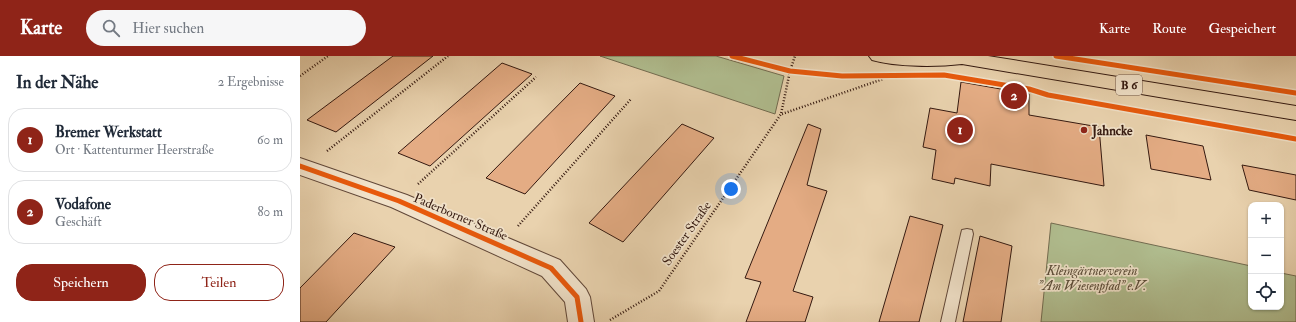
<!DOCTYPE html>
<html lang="de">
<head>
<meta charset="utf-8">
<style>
  :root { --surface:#fff; --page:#f6f6f7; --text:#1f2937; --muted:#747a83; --line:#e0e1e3; --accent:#8f2418 }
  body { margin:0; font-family:"IM FELL Double Pica",serif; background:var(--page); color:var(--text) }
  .controls { position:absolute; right:12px; bottom:12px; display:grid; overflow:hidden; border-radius:8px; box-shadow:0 1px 3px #0004 }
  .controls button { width:36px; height:36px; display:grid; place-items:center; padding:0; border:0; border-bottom:1px solid var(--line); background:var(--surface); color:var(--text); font:20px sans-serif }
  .you { position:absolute; left:431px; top:133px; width:14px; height:14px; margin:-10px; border:3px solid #fff; border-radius:50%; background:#1a73e8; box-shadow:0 0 0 6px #1a73e833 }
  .badge { display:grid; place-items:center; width:26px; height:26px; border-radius:50%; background:var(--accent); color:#fff; font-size:13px; font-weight:700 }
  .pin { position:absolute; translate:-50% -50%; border:2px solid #fff; box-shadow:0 1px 4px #0006 }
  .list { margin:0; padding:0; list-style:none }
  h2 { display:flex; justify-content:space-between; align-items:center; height:52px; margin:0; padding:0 16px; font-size:17px }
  h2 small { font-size:13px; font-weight:400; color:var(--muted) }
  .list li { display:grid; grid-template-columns:26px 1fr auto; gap:12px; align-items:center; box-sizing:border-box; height:64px; margin:0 8px 8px; padding:0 8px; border:1px solid var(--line); border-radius:16px }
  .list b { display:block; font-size:15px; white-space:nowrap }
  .list p { margin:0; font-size:13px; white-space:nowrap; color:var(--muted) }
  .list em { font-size:13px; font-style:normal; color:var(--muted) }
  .actions { display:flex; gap:8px; padding:12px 16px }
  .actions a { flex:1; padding:9px 0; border:1px solid var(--accent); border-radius:16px; text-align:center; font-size:14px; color:var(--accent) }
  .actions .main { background:var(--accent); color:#fff }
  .icon { flex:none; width:22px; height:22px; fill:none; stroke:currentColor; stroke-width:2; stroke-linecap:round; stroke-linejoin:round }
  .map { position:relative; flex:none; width:996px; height:266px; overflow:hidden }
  header { display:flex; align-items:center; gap:24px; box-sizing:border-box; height:56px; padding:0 20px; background:var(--accent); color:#fff }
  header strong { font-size:19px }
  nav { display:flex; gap:22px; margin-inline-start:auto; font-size:14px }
  .search { width:280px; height:36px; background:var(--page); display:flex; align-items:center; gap:10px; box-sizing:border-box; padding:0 14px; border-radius:22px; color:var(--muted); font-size:15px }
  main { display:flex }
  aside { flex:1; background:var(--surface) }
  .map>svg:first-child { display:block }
  .green { fill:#b0bd8f; stroke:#726b50 }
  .building { fill:#e4ac84; stroke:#341910 }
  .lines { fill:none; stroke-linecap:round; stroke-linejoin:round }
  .lane-casing { stroke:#614738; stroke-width:2 }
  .street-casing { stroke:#614738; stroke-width:2 }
  .primary-casing { stroke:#341910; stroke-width:2 }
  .path { stroke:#341910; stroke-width:2.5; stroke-dasharray:1 2; stroke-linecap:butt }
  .lane { fill:#f1e2ca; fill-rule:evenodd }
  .street { fill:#f1e2ca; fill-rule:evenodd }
  .primary { fill:#e9d2ae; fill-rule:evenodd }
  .cycleway-casing { stroke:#f1e2ca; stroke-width:8 }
  .cycleway { stroke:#e8590c; stroke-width:5 }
  .poi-dot { fill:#8f2418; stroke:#f1e2ca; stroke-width:1.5 }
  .labels { text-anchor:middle; stroke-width:3.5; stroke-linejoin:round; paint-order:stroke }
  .shield { fill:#f1e2ca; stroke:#6d5548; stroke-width:1 }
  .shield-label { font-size:12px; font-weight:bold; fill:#341910 }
  .poi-label { font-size:13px; font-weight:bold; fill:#341910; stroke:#f1e2ca; text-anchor:start }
  .street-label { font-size:13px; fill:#341910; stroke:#f1e2ca }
  .park-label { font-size:13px; font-style:italic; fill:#594a36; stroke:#f1e2ca }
</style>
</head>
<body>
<header>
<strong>Karte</strong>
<div class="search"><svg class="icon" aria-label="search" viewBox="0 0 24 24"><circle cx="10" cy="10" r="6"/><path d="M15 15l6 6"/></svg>Hier suchen</div>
<nav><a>Karte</a><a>Route</a><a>Gespeichert</a></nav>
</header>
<main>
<aside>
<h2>In der Nähe<small>2 Ergebnisse</small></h2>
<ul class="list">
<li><span class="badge">1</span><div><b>Bremer Werkstatt</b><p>Ort · Kattenturmer Heerstraße</p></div><em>60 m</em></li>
<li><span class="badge">2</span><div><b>Vodafone</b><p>Geschäft</p></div><em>80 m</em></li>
</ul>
<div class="actions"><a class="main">Speichern</a><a>Teilen</a></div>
</aside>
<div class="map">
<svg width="996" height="266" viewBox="0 0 996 266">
  <rect width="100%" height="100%" fill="#e9d2ae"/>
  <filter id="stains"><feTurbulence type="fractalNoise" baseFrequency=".005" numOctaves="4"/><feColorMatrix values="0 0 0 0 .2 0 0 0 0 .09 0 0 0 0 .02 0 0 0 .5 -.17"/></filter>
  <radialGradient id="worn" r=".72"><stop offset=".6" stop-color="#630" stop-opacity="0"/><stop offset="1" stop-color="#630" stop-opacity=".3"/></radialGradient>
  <path class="green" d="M300 0H416L484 20 475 58Z
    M751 167 951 210V251H981V217L996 220V266H741Z"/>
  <path class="building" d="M93 0H133L36 76 7 64Z
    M202 7 232 18 130 110 98 97Z
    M661 26 729 38V59L799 71 804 130 691 108 690 130 655 122 654 128 632 123 636 94 623 91 630 52 657 57Z
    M280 27 315 40 225 138 186 122Z
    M382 68 414 82 323 186 289 167Z
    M508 68 521 73 507 129 527 135 493 235 513 241 505 266H446L461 226 445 222Z
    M846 79 903 90 911 124 851 113Z
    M942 109 996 119V144L949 134Z
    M610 160 643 169 619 266H579Z
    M54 177 95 191 26 266H0V232Z
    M680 180 712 190 701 266H663Z"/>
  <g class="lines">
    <g class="lane-casing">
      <path id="lane" d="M667 173 672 174 673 178 655 266H641L661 178 662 174Z"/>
    </g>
    <g class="street-casing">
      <path id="street" d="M0 102 107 139 260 204 286 233 290 241 294 266H268L265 246 242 220 91 151 0 119Z"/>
    </g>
    <g class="primary-casing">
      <path id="primary" d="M569 0H688L996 50V64L662 8C636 11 597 11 572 4Z"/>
    </g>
    <path class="path" d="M0 20 28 0
      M482 58 583 23
      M27 95 148 0
      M118 128 236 21
      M218 170 331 43
      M310 264 359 235 481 58 490 15 495 0"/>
    <use href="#lane" class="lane"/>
    <use href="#street" class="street"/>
    <use href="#primary" class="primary"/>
    <g class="cycleway-casing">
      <path id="cycleway" d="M432 0 490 15 542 20 644 19 729 33 748 39 996 83
        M756 0 996 37
        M0 110 99 145 251 212 277 241 281 266"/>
    </g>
    <use href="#cycleway" class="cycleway"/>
  </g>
  <circle class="poi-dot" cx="784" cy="74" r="4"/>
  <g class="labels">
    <rect class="shield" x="816" y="19" width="26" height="20" rx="3"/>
    <g class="shield-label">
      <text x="829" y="33">B 6</text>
    </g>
    <g class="poi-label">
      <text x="792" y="79">Jahncke</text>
    </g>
    <g class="street-label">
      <text transform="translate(161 160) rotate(23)" y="5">Paderborner Straße</text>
      <text transform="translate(386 177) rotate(-55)" y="5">Soester Straße</text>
    </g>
    <g class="park-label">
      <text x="792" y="219">Kleingärtnerverein<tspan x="792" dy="15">"Am Wiesenpfad" e.V.</tspan></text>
    </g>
  </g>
  <rect width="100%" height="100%" filter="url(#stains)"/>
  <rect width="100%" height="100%" fill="url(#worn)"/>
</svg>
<div class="controls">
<button>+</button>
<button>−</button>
<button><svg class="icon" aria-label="locate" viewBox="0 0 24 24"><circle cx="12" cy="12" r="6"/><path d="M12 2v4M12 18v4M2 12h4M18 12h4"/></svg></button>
</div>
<div class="you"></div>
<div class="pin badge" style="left:660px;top:74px">1</div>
<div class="pin badge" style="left:714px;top:40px">2</div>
</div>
</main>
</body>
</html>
